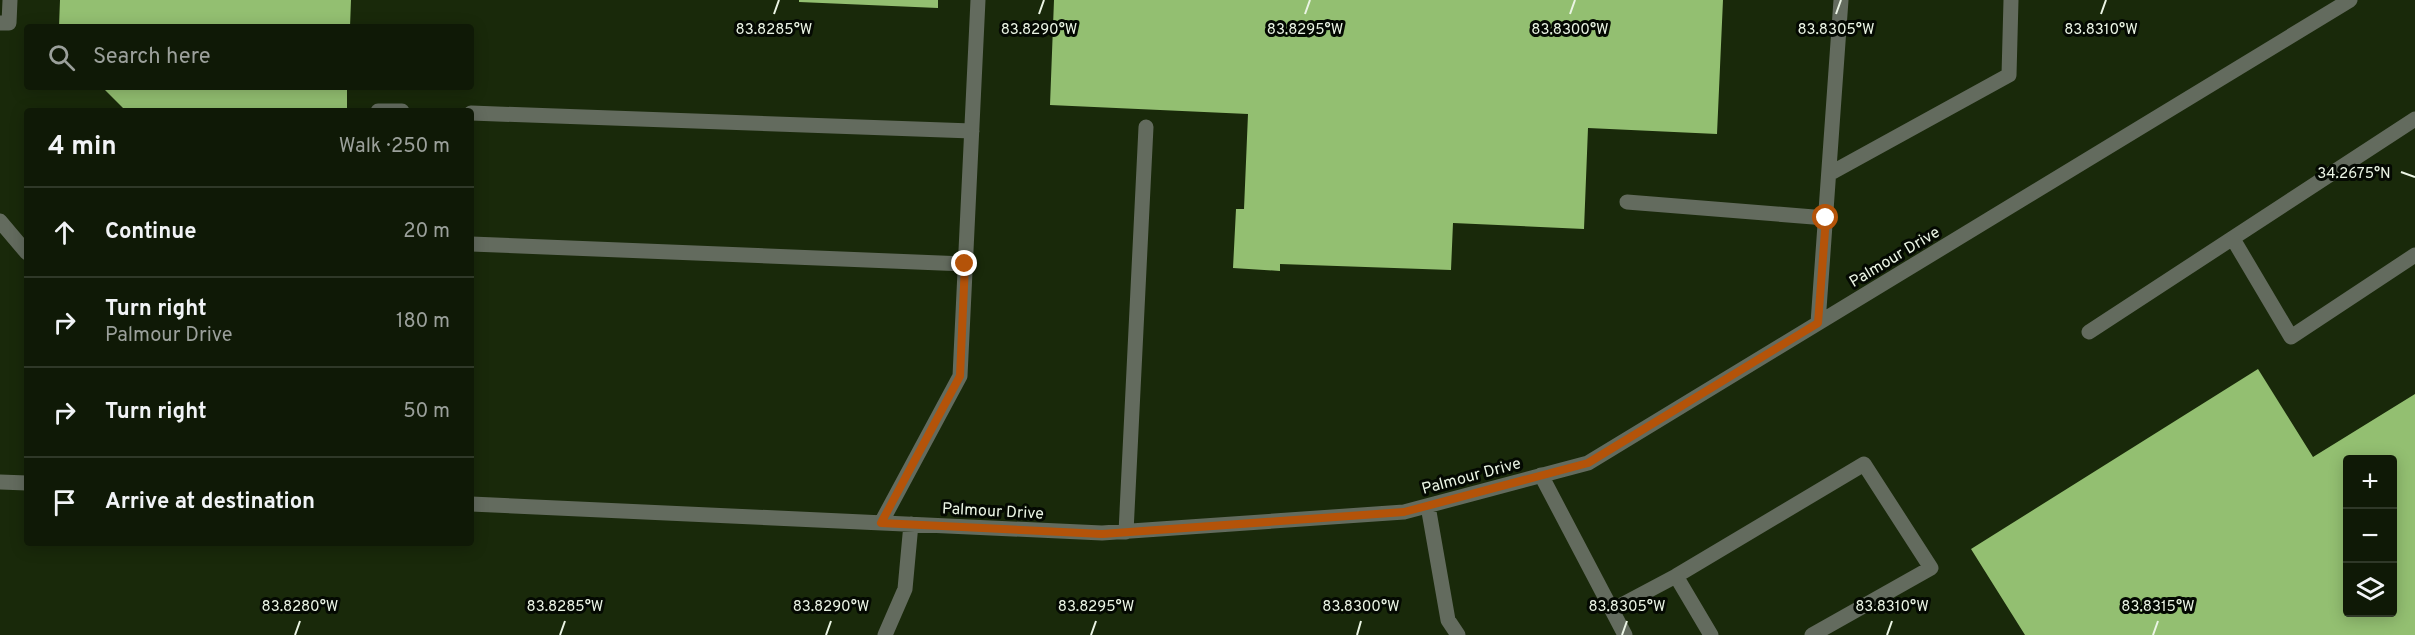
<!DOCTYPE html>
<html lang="en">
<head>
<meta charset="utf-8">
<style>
  :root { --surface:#0f1906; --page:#1d2614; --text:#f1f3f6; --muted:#9ba09b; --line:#2f3828 }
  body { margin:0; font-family:Overpass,sans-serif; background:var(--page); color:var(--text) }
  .controls { position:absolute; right:18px; bottom:18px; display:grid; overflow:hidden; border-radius:6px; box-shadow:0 3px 15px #0003 }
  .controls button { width:54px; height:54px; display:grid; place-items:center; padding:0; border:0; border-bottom:2px solid var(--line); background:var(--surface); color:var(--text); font:30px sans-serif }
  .stop { position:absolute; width:18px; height:18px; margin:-14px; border:4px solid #b45309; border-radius:50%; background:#fff }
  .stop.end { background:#b45309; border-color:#fff; box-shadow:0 2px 6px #0008 }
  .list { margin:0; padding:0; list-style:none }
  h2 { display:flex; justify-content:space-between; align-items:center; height:78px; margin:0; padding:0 24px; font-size:26px }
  h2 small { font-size:20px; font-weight:400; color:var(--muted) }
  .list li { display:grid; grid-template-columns:39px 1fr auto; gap:18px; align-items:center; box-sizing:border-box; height:90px; padding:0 24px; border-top:2px solid var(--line) }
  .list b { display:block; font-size:22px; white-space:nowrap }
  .list p { margin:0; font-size:20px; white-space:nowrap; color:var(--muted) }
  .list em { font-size:20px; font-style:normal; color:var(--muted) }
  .icon { flex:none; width:33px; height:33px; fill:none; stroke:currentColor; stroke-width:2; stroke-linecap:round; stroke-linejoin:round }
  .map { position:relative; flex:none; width:2415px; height:635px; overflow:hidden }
  .search { position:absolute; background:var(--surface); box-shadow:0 3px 15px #0003; left:24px; top:24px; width:450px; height:66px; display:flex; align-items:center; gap:15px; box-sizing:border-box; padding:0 21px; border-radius:6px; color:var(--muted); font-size:22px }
  .panel { position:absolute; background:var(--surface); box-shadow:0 3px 15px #0003; left:24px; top:108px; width:450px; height:438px; border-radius:6px }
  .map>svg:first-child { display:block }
  .built { fill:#19290a; fill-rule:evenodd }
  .building { fill:#93bf71; fill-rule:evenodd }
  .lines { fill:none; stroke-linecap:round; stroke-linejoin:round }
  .minor { stroke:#636b5e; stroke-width:15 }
  .route { stroke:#b45309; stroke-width:8 }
  .ticks { fill:none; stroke:#ebf5e5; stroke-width:2 }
  .labels { text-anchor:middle; stroke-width:6; stroke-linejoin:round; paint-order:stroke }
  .street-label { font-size:16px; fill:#ebf5e5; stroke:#040902 }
  .ticks-label { font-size:15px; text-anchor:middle; fill:#ebf5e5; stroke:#040902; stroke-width:6; stroke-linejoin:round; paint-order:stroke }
</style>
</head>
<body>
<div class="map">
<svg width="2415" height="635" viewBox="0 0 2415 635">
  <rect width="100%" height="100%" fill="#142108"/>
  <path class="built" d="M0 0H2415V635H0ZM27 27H471V87H27ZM27 111H471V543H27ZM2348 460H2392V612H2348Z"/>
  <path class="building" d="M60 0H351L350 27H59Z
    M799 0H938V8L799 2Z
    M1054 0H1723L1717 134 1588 128 1584 229 1453 223 1451 270 1280 264V271L1233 268 1236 209H1244L1248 114 1050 105Z
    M102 87H347V111H126Z
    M2258 369 2313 457 2415 394V635H2025L1971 549ZM2348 460H2392V612H2348Z"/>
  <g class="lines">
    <path class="minor" d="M0 23H9L10 0
      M378 111H402
      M471 113 972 131
      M1829 174 2009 75 2011 0
      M1627 202 1826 218
      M0 221 27 253
      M2233 239 2291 337 2415 255
      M471 244 965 264
      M1818 323 1841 0
      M2089 332 2415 119
      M1541 475 1625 635
      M0 482 27 483
      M471 504 1102 533 1404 512 1588 463 2350 0
      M1428 506 1448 620 1458 635
      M881 523 960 376 978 0
      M1126 532 1146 127
      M1676 576 1711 635
      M1612 610 1676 576 1864 464 1931 568 1812 635
      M885 635 905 589 911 524"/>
  </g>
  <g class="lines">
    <path class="route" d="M965 264 960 376 881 523 1102 534 1404 512 1588 463 1818 323 1826 218"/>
  </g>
  <path class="ticks" d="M774 14 779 0M1039 14 1044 0M1305 14 1310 0M1570 14 1575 0M1836 14 1841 0M2101 14 2106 0M2401 172 2415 177M295 635 300 621M560 635 565 621M826 635 831 621M1091 635 1096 621M1357 635 1361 621M1622 635 1627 621M1887 635 1892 621M2153 635 2158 621"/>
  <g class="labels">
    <g class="street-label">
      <text transform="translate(1894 256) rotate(-31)" y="6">Palmour Drive</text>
      <text transform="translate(1471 475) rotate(-15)" y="6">Palmour Drive</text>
      <text transform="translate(993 510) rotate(3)" y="6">Palmour Drive</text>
    </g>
  </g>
  <g class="ticks-label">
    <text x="774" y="34">83.8285°W</text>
    <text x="1039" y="34">83.8290°W</text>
    <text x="1305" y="34">83.8295°W</text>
    <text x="1570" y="34">83.8300°W</text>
    <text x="1836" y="34">83.8305°W</text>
    <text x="2101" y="34">83.8310°W</text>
    <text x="2354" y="178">34.2675°N</text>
    <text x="300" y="611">83.8280°W</text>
    <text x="565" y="611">83.8285°W</text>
    <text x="831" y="611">83.8290°W</text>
    <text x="1096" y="611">83.8295°W</text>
    <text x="1361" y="611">83.8300°W</text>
    <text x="1627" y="611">83.8305°W</text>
    <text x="1892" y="611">83.8310°W</text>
    <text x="2158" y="611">83.8315°W</text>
  </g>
</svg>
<div class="controls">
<button>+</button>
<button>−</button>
<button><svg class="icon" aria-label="layers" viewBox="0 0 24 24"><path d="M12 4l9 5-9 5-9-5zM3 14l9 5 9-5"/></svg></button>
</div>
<div class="stop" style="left:1826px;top:218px"></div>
<div class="stop end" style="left:965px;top:264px"></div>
<div class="search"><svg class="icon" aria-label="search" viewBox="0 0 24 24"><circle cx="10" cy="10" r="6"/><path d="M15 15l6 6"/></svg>Search here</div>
<section class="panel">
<h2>4 min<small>Walk · 250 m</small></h2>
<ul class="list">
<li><svg class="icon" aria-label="ahead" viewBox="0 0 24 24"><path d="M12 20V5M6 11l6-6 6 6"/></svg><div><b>Continue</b></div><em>20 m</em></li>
<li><svg class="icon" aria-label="right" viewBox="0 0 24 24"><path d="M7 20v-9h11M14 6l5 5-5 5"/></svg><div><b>Turn right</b><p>Palmour Drive</p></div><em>180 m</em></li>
<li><svg class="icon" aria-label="right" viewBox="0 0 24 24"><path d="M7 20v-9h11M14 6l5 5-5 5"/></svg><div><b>Turn right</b></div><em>50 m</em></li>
<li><svg class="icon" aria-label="arrive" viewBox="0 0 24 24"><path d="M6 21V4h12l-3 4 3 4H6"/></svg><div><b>Arrive at destination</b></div></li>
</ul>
</section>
</div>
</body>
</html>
